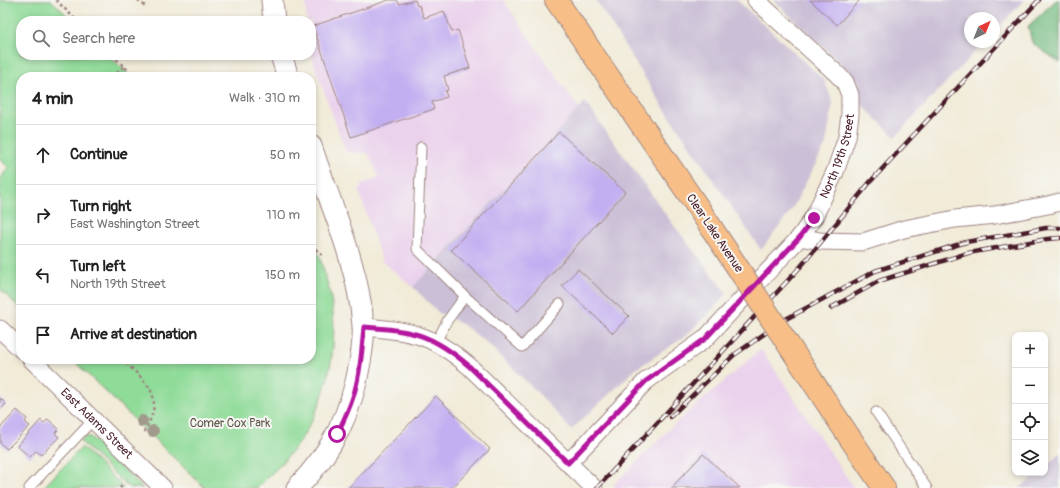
<!DOCTYPE html>
<html lang="en">
<head>
<meta charset="utf-8">
<style>
  :root { --surface:#fff; --page:#f2f2f2; --text:#222; --muted:#767676; --line:#e0e0e0 }
  body { margin:0; font-family:Pangolin,sans-serif; background:var(--page); color:var(--text) }
  .controls { position:absolute; right:12px; bottom:12px; display:grid; overflow:hidden; border-radius:8px; box-shadow:0 2px 6px #0003 }
  .controls button { width:36px; height:36px; display:grid; place-items:center; padding:0; border:0; border-bottom:1px solid var(--line); background:var(--surface); color:var(--text); font:20px sans-serif }
  .compass { position:absolute; left:964px; top:12px; width:36px; height:36px; border-radius:50%; background:var(--surface); box-shadow:0 2px 6px #0003; rotate:43deg }
  .stop { position:absolute; width:12px; height:12px; margin:-9px; border:3px solid #b5179e; border-radius:50%; background:#fff }
  .stop.end { background:#b5179e; border-color:#fff; box-shadow:0 1px 4px #0008 }
  .list { margin:0; padding:0; list-style:none }
  h2 { display:flex; justify-content:space-between; align-items:center; height:52px; margin:0; padding:0 16px; font-size:17px }
  h2 small { font-size:13px; font-weight:400; color:var(--muted) }
  .list li { display:grid; grid-template-columns:26px 1fr auto; gap:12px; align-items:center; box-sizing:border-box; height:60px; padding:0 16px; border-top:1px solid var(--line) }
  .list b { display:block; font-size:15px; white-space:nowrap }
  .list p { margin:0; font-size:13px; white-space:nowrap; color:var(--muted) }
  .list em { font-size:13px; font-style:normal; color:var(--muted) }
  .icon { flex:none; width:22px; height:22px; fill:none; stroke:currentColor; stroke-width:2; stroke-linecap:round; stroke-linejoin:round }
  .map { position:relative; flex:none; width:1060px; height:488px; overflow:hidden }
  .search { position:absolute; background:var(--surface); box-shadow:0 2px 6px #0003; left:16px; top:16px; width:300px; height:44px; display:flex; align-items:center; gap:10px; box-sizing:border-box; padding:0 14px; border-radius:16px; color:var(--muted); font-size:15px }
  .panel { position:absolute; background:var(--surface); box-shadow:0 2px 6px #0003; left:16px; top:72px; width:300px; height:292px; border-radius:16px }
  .map>svg:first-child { display:block }
  .built { fill:#ead1ec }
  .industrial { fill:#cabfd6 }
  .green { fill:#8fdb98; stroke:#6c7d62 }
  .forest { fill:#73bb80; stroke:#5e6d56 }
  .building { fill:#c2aff1 }
  .lines { fill:none; stroke-linecap:round; stroke-linejoin:round }
  .service-casing { stroke:#9e8582; stroke-width:11 }
  .minor-casing { stroke:#9e8582; stroke-width:19 }
  .tertiary-casing { stroke:#9e8582; stroke-width:23 }
  .primary-casing { stroke:#9e8582; stroke-width:24 }
  .path { stroke:#9e8582; stroke-width:2.5; stroke-dasharray:3 3; stroke-linecap:butt }
  .service { stroke:#fff; stroke-width:9 }
  .minor { stroke:#fff; stroke-width:17 }
  .tertiary { stroke:#fff; stroke-width:21 }
  .primary { stroke:#f7be87; stroke-width:22 }
  .rail-casing { stroke:#4a1f2b; stroke-width:4.5 }
  .rail { stroke:#f6f6f2; stroke-width:3; stroke-dasharray:9; stroke-linecap:butt }
  .primary-bridge-casing { stroke:#9e8582; stroke-width:24; stroke-linecap:butt }
  .primary-bridge { stroke:#f7be87; stroke-width:22 }
  .tree { fill:#a19a8b }
  .route { stroke:#b5179e; stroke-width:5 }
  .labels { text-anchor:middle; stroke-width:4; stroke-linejoin:round; paint-order:stroke }
  .street-label { font-size:12px; fill:#4a1f2b; stroke:#f6f6f2 }
  .park-label { font-size:12px; fill:#5f574c; stroke:#f6f6f2 }
</style>
</head>
<body>
<div class="map">
<svg width="1060" height="488" viewBox="0 0 1060 488">
  <rect width="100%" height="100%" fill="#f6f6f2"/>
  <filter id="ink" filterUnits="userSpaceOnUse"><feTurbulence type="fractalNoise" baseFrequency=".025" numOctaves="2"/><feDisplacementMap in="SourceGraphic" scale="8" xChannelSelector="R" yChannelSelector="G"/><feConvolveMatrix kernelMatrix="1 2 1 2 8 2 1 2 1" color-interpolation-filters="sRGB"/></filter>
  <filter id="wash" filterUnits="userSpaceOnUse"><feTurbulence type="fractalNoise" baseFrequency=".012" numOctaves="4" result="noise"/><feDisplacementMap in="SourceGraphic" scale="16" xChannelSelector="R" yChannelSelector="G"/><feGaussianBlur stdDeviation="0.9" result="paint"/><feColorMatrix in="noise" values="0 0 0 0 0 0 0 0 0 0 0 0 0 0 0 0 0 1.4 0 .05"/><feComposite in="paint" operator="in"/></filter>
  <g filter="url(#wash)">
    <rect width="100%" height="100%" fill="#f1ebd8"/>
    <path class="built" d="M305 0H503L579 109 413 287 382 261 359 191 363 184 379 177 368 153 346 152 314 64 311 50V21H307Z
      M761 349 854 488H617L613 485 676 423Z"/>
    <path class="industrial" d="M596 0H737L824 80 833 102 826 144 791 211 761 250 662 105Z
      M773 0H1024L994 32V18H970V42H984L895 137 860 103 859 81Z
      M585 102 669 219 727 294 687 335 636 369 571 430 542 397 487 343 462 324 439 313 413 287Z
      M1060 454V488H1020L1038 473H1045V467Z"/>
    <path class="green" d="M0 0H51L73 21H21V55H108L131 77H21V309L0 289V178L9 168 0 159Z
      M311 247C313 249 316 251 318 253 322 261 324 273 327 282 342 330 331 390 305 433 293 453 274 471 257 488H205L72 359H311Z
      M86 436 92 438 143 488H129L80 441Z
      M82 447 124 488H43Z"/>
    <path class="forest" d="M1056 0H1060V63L1032 43 1028 26Z"/>
    <g id="blocks">
      <path class="building" d="M389 0H397L399 4 415 0 417 6 419 5 424 18 444 11 452 32 458 30 470 68 444 76 448 90 445 91 447 97 432 102 434 109 351 137 313 26Z
        M810 0H860L837 25Z
        M559 132 625 192 518 311 451 250Z
        M578 269 629 316 613 333 562 286Z
        M436 396 490 449 452 488H348Z
        M0 398 6 404 0 410Z
        M17 410 27 419 25 422 30 426 7 449 0 443V428Z
        M48 419 59 429 55 433 59 437 41 455 36 451 30 457 17 446 41 420 44 423Z
        M703 454 740 488H671Z"/>
    </g>
  </g>
  <g filter="url(#ink)">
    <use href="#blocks" fill-opacity="0" stroke="#9e8582" stroke-width="1"/>
    <g class="lines">
      <g class="service-casing">
        <path id="service" d="M421 147 417 249 465 296
          M436 342 447 321 465 296 522 347 560 304
          M876 412 927 488
          M29 488 93 420"/>
      </g>
      <g class="minor-casing">
        <g id="minor">
          <path d="M800 237 820 241 863 242 904 229 955 219 995 215 1048 205 1060 202"/>
          <path d="M364 327C412 331 431 334 469 366L594 488"/>
          <path d="M0 329 21 349"/>
          <path id="s1" d="M31 359 163 488"/>
          <path id="s2" d="M568 463 646 381 705 339 800 237 814 217 835 172 847 137 850 115V95L845 82 836 73 756 0"/>
        </g>
      </g>
      <g class="tertiary-casing">
        <path id="tertiary" d="M272 0 274 21
          M281 55 288 77
          M297 488C332 452 352 412 360 362 362 351 364 338 363 326 359 265 330 204 311 146"/>
      </g>
      <g class="primary-casing">
        <path id="primary" d="M556 0 699 209
          M850 438 884 488"/>
      </g>
      <path class="path" d="M56 0 77 21
        M138 0 145 6
        M112 55 135 77
        M113 77 124 66
        M311 245 322 255
        M122 359C148 385 166 394 144 432
        M120 488 123 485"/>
      <use href="#service" class="service"/>
      <use href="#minor" class="minor"/>
      <use href="#tertiary" class="tertiary"/>
      <use href="#primary" class="primary"/>
      <g class="rail-casing">
        <path id="rail" d="M831 308 879 281 968 253 1047 239 1060 238
          M670 417 734 355 784 320 875 271 966 242 1046 228H1060
          M611 473 802 265 871 181 1039 0
          M597 488 615 469"/>
      </g>
      <use href="#rail" class="rail"/>
      <g class="primary-bridge-casing">
        <path id="primary-bridge" d="M699 209 850 438"/>
      </g>
      <use href="#primary-bridge" class="primary-bridge"/>
    </g>
    <g class="tree">
      <circle cx="142" cy="421" r="6"/>
      <circle cx="153" cy="431" r="6"/>
    </g>
  </g>
  <g class="lines" filter="url(#ink)">
    <path class="route" d="M337 434C343 422 349 410 353 397 360 375 362 351 364 327 412 330 432 334 469 366L568 463 646 381 705 339 800 237 814 218"/>
  </g>
  <g class="labels">
    <g class="street-label">
      <text dy="4" stroke="none"><textPath href="#s2" startOffset="415">North 19th Street</textPath></text>
      <text transform="translate(715 233) rotate(56)" y="4">Clear Lake Avenue</text>
      <text dy="4" stroke="none"><textPath href="#s1" startOffset="92">East Adams Street</textPath></text>
    </g>
    <g class="park-label">
      <text x="230" y="427">Comer Cox Park</text>
    </g>
  </g>
</svg>
<div class="controls">
<button>+</button>
<button>−</button>
<button><svg class="icon" aria-label="locate" viewBox="0 0 24 24"><circle cx="12" cy="12" r="6"/><path d="M12 2v4M12 18v4M2 12h4M18 12h4"/></svg></button>
<button><svg class="icon" aria-label="layers" viewBox="0 0 24 24"><path d="M12 4l9 5-9 5-9-5zM3 14l9 5 9-5"/></svg></button>
</div>
<svg class="compass" viewBox="-18 -18 36 36"><path d="M0-13l5 13h-10z" fill="#e53935"/><path d="M0 13l5-13h-10z" fill="#767676"/></svg>
<div class="stop" style="left:337px;top:434px"></div>
<div class="stop end" style="left:814px;top:218px"></div>
<div class="search"><svg class="icon" aria-label="search" viewBox="0 0 24 24"><circle cx="10" cy="10" r="6"/><path d="M15 15l6 6"/></svg>Search here</div>
<section class="panel">
<h2>4 min<small>Walk · 310 m</small></h2>
<ul class="list">
<li><svg class="icon" aria-label="ahead" viewBox="0 0 24 24"><path d="M12 20V5M6 11l6-6 6 6"/></svg><div><b>Continue</b></div><em>50 m</em></li>
<li><svg class="icon" aria-label="right" viewBox="0 0 24 24"><path d="M7 20v-9h11M14 6l5 5-5 5"/></svg><div><b>Turn right</b><p>East Washington Street</p></div><em>110 m</em></li>
<li><svg class="icon" aria-label="left" viewBox="0 0 24 24"><path d="M17 20v-9H6M10 6l-5 5 5 5"/></svg><div><b>Turn left</b><p>North 19th Street</p></div><em>150 m</em></li>
<li><svg class="icon" aria-label="arrive" viewBox="0 0 24 24"><path d="M6 21V4h12l-3 4 3 4H6"/></svg><div><b>Arrive at destination</b></div></li>
</ul>
</section>
</div>
</body>
</html>
